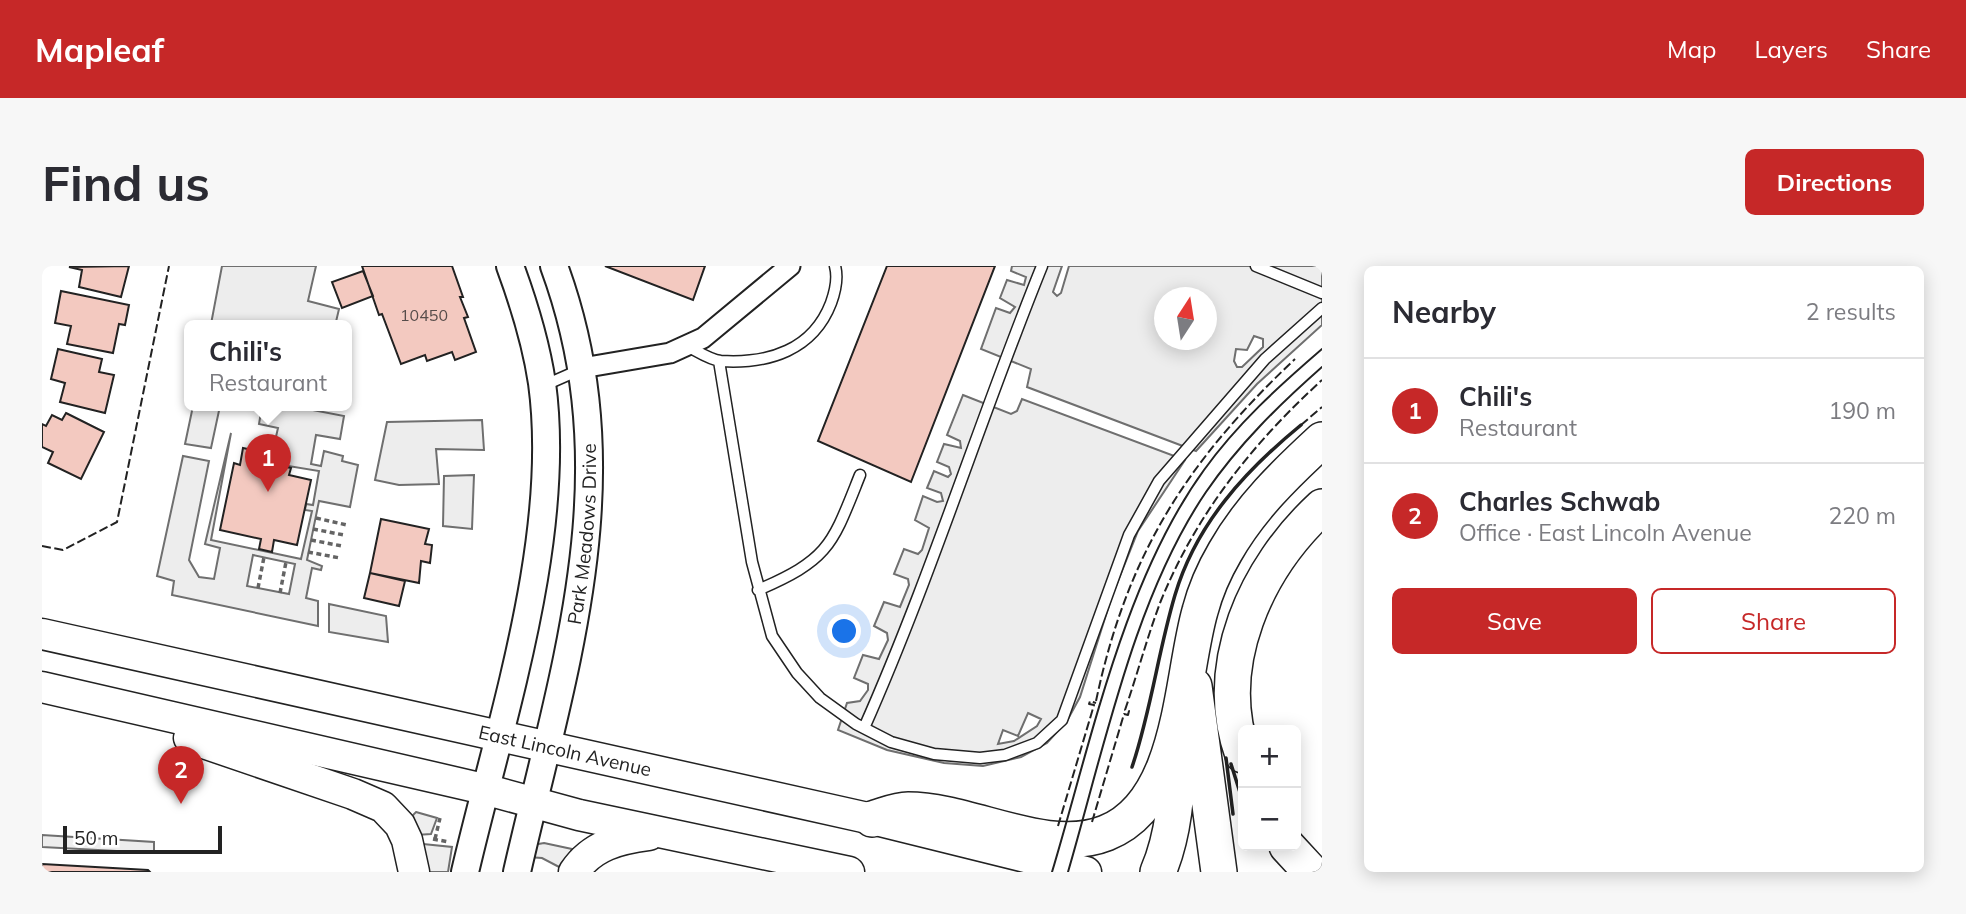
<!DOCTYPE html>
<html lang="en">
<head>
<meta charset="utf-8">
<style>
  :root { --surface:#fff; --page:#f7f7f7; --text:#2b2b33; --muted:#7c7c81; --line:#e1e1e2; --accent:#c62828 }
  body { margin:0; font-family:Mulish,sans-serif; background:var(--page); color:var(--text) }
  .controls { position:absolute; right:21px; bottom:21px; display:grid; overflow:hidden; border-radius:10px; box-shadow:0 4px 18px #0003 }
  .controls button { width:63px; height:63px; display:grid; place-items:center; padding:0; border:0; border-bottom:2px solid var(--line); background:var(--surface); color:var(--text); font:35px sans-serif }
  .compass { position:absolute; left:1112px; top:21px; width:63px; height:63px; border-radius:50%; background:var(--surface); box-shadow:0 4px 18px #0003; rotate:12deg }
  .scale { position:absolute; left:21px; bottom:18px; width:159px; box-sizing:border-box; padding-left:7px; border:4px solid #222; border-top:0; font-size:19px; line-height:24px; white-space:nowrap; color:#222; -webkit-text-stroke:5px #fff; paint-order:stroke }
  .you { position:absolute; left:803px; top:366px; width:24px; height:24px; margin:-18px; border:5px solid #fff; border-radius:50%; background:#1a73e8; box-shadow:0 0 0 10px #1a73e833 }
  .badge { display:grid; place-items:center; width:46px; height:46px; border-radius:50%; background:var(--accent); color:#fff; font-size:23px; font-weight:700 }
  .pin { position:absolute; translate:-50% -58px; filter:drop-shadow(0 2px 4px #0008) }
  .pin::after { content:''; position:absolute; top:37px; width:24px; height:21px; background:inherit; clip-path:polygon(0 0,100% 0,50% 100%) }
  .popup { position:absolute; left:142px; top:54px; width:168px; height:91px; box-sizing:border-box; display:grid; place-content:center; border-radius:10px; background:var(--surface); filter:drop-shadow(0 2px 5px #0005); font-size:23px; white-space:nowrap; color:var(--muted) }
  .popup b { font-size:26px; color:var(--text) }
  .popup::after { content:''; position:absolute; left:50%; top:100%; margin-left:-14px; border:14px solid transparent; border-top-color:var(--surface) }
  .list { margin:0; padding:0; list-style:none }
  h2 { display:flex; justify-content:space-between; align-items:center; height:91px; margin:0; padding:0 28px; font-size:30px }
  h2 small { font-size:23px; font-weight:400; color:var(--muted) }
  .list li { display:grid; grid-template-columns:46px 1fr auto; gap:21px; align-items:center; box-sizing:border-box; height:105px; padding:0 28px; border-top:2px solid var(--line) }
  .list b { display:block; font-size:26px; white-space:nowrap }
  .list p { margin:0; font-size:23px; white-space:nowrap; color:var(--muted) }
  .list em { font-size:23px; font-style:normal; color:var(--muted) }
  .actions { display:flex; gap:14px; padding:21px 28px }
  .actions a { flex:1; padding:16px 0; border:2px solid var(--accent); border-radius:10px; text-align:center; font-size:24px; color:var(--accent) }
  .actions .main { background:var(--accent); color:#fff }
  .map { position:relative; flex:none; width:1280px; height:606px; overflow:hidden; border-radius:10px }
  header { display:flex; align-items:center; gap:42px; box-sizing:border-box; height:98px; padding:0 35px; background:var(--accent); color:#fff }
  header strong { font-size:33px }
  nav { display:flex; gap:38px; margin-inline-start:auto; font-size:24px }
  .intro { display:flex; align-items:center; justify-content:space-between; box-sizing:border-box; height:168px; padding:0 42px }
  h1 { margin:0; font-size:49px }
  .button { padding:18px 32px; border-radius:10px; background:var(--accent); color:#fff; font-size:24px; font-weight:700 }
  main { display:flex; gap:42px; padding:0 42px }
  aside { flex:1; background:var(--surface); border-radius:10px; box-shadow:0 4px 18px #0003 }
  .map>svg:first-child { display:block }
  .green { fill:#eee; stroke:#6f6f6f; stroke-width:2 }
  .parking { fill:#ededed; stroke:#6f6f6f; stroke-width:2; fill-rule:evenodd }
  .building { fill:#f3c9c0; stroke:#222; stroke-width:2 }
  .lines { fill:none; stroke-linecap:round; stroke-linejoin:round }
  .service-casing { stroke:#222; stroke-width:13 }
  .minor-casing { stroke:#222; stroke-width:23 }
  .secondary-casing { stroke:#222; stroke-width:30 }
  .primary-casing { stroke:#222; stroke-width:33 }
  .motorway-casing { stroke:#222; stroke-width:38 }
  .path { stroke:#646464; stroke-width:3.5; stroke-dasharray:5 3.5; stroke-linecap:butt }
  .service { stroke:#fff; stroke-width:10 }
  .minor { stroke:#fff; stroke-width:19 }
  .secondary { stroke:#fff; stroke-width:26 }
  .primary { stroke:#fff; stroke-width:30 }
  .motorway { stroke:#fff; stroke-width:35 }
  .tram { stroke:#222; stroke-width:2 }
  .fence { stroke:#222; stroke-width:2; stroke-dasharray:9 3.5; stroke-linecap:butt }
  .wall { stroke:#222; stroke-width:3.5 }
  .labels { text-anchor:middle; stroke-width:5; stroke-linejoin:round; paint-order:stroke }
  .number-label { font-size:16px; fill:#564c4a }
  .street-label { font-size:19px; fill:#222; stroke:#fff }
</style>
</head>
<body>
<header>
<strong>Mapleaf</strong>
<nav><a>Map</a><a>Layers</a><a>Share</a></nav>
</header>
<div class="intro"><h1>Find us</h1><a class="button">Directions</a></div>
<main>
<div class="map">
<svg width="1280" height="606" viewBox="0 0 1280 606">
  <rect width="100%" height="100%" fill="#fff"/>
  <path class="green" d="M374 546 395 552 389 568 374 569 371 549Z
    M502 577 530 583 521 603 500 592 486 591 491 579Z
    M381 578 410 581 406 606H376Z"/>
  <path class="parking" d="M180 0H274L266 35 297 43 293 60 169 58Z
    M970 0H1020L1011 26 1015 30 1019 27 1027 0H1280V59L1215 118 1154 185 985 121 989 103 939 83 954 42 968 47 973 41 958 32 965 14 982 19 984 11 969 5ZM1122 32H1164V74H1122ZM1212 70 1221 73V81L1200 101H1195L1192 95 1194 83 1205 84Z
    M921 129 969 148 975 145 980 133 1143 194 1096 265 1070 330 1038 431 1025 455 1005 477 979 491 941 500 902 497 845 484 796 464 805 437 818 435 826 424V418L812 412 821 389 837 393 846 374 845 367 832 360 842 336 858 341 867 319 866 313 852 308 862 283 876 288 880 284 887 262 873 254 881 230 895 236 901 235 899 227 885 222 892 205 906 211 909 208 907 201 895 196 902 178 919 182 918 175 905 169ZM986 447 999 453 995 460 972 475 956 478 961 464 976 470Z
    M151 140H178L169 182 143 178Z
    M220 140H250L302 150 298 173 274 169 269 198 279 200 282 185 301 190 300 195 316 199 308 241 277 235 265 294 280 300 279 304 270 302 264 332 276 335V360L130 329 132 315 115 310 141 190 167 195 147 294 157 311 172 313 178 282 163 278 189 167 169 274 259 293 270 245 263 244 264 238 271 239 277 205 228 197 236 162 217 158ZM211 289 253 298 247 328 205 320Z
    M440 154 442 184 394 183 397 218 357 219 333 214 345 156Z
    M432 209 430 263 401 260 402 210Z
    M287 338 344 350 346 376 287 366Z
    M0 569 112 576V587L0 581Z"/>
  <path class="building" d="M87 0 79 31 37 21 40 4 27 1Z
    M320 0H410L421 31H418L426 51 422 52 434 86 413 94 410 86 385 95 383 89 359 98 340 48 337 49Z
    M563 0H663L651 34Z
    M845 0H953L869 216 776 175Z
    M321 5 331 30 300 42 290 16Z
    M19 25 87 39 83 59 77 58 71 87 25 78 29 60 13 57Z
    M16 83 60 93 57 106 72 109 63 147 18 136 23 117 9 113Z
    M24 147 62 166 39 213 6 197 11 186 0 181V158L4 160 10 149 20 154Z
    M201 182 220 186 218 195 249 202 247 209 269 214 255 279 232 274 230 286 217 283 219 273 178 264 192 197 198 199Z
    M339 253 387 263 383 278 390 279 388 297 379 295 377 317 328 307Z
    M328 307 363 315 357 340 322 332Z
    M0 598 106 604 108 606H0Z"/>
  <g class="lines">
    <g class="service-casing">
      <path id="service" d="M1214 0 1280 27
        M645 80C655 85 668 94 679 95 727 98 771 84 789 37 793 26 796 11 793 0
        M677 95 710 296 730 370 755 407 778 432 814 458 849 476 892 488 938 492 963 489 995 477 1020 454 1087 269 1117 215 1223 93 1280 42
        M501 120 535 105
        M716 324C788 293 790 279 818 209
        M822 462C889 311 938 153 1000 0"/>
    </g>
    <g class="minor-casing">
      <path id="minor" d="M540 102 628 87 661 72 748 0"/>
    </g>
    <g class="secondary-casing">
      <g id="secondary">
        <path d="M423 606C458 456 521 271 500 117 494 77 482 38 468 0"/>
        <path id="s1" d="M475 606C522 400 589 209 512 0"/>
      </g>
    </g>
    <g class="primary-casing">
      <g id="primary">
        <path id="s2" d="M0 368 830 553 1044 606"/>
        <path d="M0 421 442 523 537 549 807 606"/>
        <path d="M147 472 311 528 341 541 358 559 365 574 372 606"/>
        <path d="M532 606C550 579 577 573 607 569"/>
      </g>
    </g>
    <g class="motorway-casing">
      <path id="motorway" d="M1152 420 1177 606
        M1201 489C1169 399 1214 302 1280 241
        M830 553C841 550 854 544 866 544 929 544 1004 591 1064 567 1141 537 1139 411 1158 345 1163 326 1173 303 1183 286 1208 242 1243 208 1280 174
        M1245 580 1269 606
        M1116 606C1132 569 1135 525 1136 485"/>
    </g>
    <path class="path" d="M274 252 305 259
      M271 263 302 269
      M269 274 300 280
      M266 286 298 292
      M216 322 222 291
      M238 327 244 296
      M391 573 407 576
      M393 573 398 552"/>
    <use href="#service" class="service"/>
    <use href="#minor" class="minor"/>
    <use href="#secondary" class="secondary"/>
    <use href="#primary" class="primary"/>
    <use href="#motorway" class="motorway"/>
    <path class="tram" d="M1010 606C1049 476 1082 314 1162 204 1195 158 1237 120 1280 83
      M1026 606C1062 483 1092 332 1164 226 1197 178 1237 139 1280 101"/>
    <path class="fence" d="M1259 159 1280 141
      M0 280 21 284 75 256 127 0
      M1054 435C1085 288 1145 195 1253 93
      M1050 556 1082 448 1086 449 1087 445 1083 444C1095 409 1105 372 1118 337 1154 248 1210 178 1280 114
      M1016 560 1052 439 1047 438 1048 435 1054 437"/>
    <path class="wall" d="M1184 492 1191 548
      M1189 498 1201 536
      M1090 501C1109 445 1116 386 1133 329 1154 258 1203 205 1259 159"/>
  </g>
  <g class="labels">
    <g class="number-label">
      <text x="382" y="55">10450</text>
    </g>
    <g class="street-label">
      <text dy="7" stroke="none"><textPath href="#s1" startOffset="345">Park Meadows Drive</textPath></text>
      <text dy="7" stroke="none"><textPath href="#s2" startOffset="536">East Lincoln Avenue</textPath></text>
    </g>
  </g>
</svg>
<div class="controls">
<button>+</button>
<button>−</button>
</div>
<svg class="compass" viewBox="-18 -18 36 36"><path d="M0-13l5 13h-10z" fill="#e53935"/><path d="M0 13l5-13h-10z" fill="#7c7c81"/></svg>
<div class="scale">50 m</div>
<div class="you"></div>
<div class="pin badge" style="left:226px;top:226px">1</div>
<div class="popup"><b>Chili's</b>Restaurant</div>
<div class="pin badge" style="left:139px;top:538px">2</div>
</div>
<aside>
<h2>Nearby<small>2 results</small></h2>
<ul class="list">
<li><span class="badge">1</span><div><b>Chili's</b><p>Restaurant</p></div><em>190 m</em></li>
<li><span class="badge">2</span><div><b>Charles Schwab</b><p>Office · East Lincoln Avenue</p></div><em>220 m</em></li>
</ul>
<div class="actions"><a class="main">Save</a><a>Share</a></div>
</aside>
</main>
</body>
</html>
